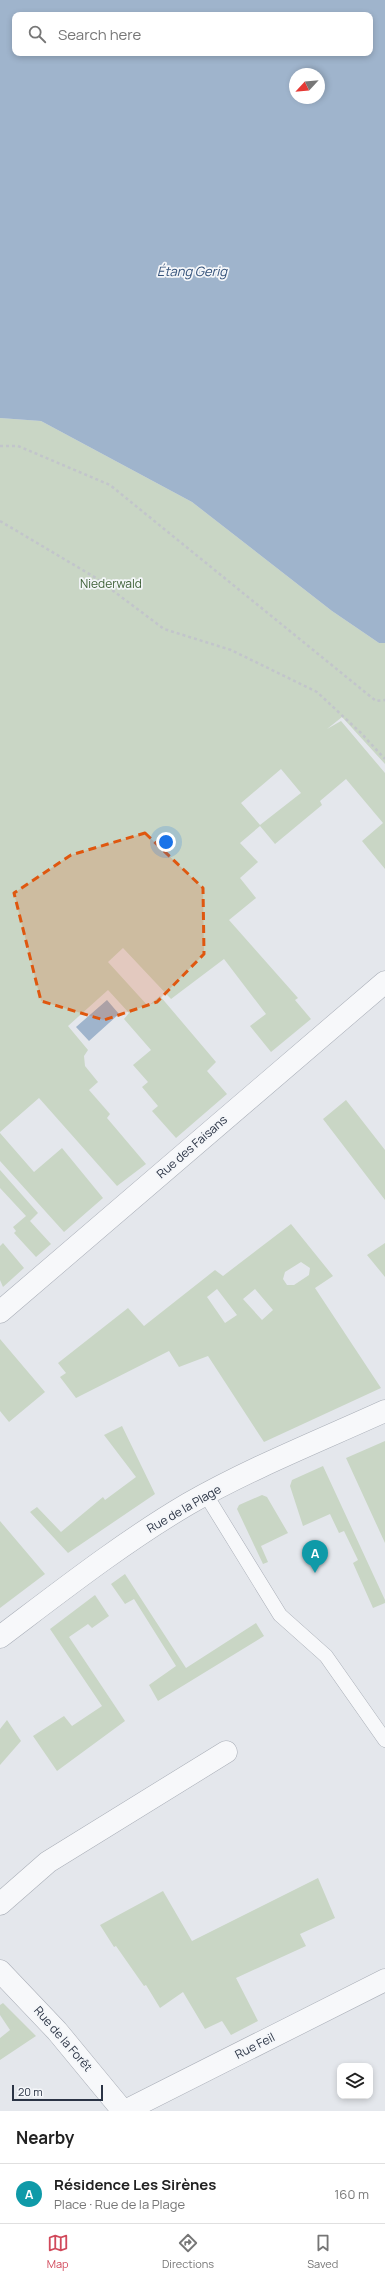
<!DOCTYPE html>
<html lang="en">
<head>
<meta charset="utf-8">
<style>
  :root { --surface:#fff; --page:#f6f6f6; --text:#222; --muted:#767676; --line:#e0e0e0; --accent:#d1495b }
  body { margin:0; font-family:Manrope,sans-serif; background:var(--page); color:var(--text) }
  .controls { position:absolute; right:12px; bottom:12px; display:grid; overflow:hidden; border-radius:8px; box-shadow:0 2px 6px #0003 }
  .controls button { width:36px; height:36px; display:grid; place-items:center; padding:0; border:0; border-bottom:1px solid var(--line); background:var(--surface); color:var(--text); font:20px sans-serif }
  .compass { position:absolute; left:289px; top:68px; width:36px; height:36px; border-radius:50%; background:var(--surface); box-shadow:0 2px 6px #0003; rotate:244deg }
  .scale { position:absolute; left:12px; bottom:10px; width:91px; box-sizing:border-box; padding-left:4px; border:2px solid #2b3445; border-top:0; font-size:11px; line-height:14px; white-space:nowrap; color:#2b3445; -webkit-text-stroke:3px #f4f6f9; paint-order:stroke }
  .you { position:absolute; left:166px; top:842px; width:14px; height:14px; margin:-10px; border:3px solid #fff; border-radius:50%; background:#1a73e8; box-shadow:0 0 0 6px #1a73e833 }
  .badge { display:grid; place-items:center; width:26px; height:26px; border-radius:50%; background:var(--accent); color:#fff; font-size:13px; font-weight:700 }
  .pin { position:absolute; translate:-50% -33px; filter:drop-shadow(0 1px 2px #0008) }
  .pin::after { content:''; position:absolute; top:21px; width:14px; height:12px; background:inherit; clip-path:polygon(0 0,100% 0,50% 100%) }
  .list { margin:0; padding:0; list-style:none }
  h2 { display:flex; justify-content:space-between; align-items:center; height:52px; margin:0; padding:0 16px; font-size:17px }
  h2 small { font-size:13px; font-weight:400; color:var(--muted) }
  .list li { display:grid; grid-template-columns:26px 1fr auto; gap:12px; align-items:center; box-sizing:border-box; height:60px; padding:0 16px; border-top:1px solid var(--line) }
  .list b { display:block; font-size:15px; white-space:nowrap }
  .list p { margin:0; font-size:13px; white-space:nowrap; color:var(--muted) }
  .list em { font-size:13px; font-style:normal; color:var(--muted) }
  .icon { flex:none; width:22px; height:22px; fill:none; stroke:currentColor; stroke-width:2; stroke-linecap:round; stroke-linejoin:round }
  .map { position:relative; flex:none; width:385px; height:2111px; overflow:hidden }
  .search { position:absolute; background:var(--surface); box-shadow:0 2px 6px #0003; left:12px; right:12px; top:12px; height:44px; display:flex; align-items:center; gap:10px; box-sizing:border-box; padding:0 14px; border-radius:8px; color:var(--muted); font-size:15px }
  .sheet { height:112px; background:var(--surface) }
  nav { display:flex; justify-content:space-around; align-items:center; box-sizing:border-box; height:56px; border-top:1px solid var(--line); background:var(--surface); font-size:11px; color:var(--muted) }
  nav a { display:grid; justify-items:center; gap:2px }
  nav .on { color:var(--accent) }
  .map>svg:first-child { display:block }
  .green { fill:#c9d6c5; fill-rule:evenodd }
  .water { fill:#9fb4cc; fill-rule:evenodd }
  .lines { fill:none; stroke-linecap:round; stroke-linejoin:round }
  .lane-casing { stroke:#a9aeb7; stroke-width:15 }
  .street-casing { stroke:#a9aeb7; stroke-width:23 }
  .path { stroke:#c2c5cb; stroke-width:2.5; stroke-dasharray:3 3; stroke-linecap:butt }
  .lane { stroke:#f7f8fa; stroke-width:14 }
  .street { stroke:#f7f8fa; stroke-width:22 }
  .marked { fill:#df570f; fill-opacity:0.2; stroke:#df570f; stroke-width:3; stroke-dasharray:8 5; stroke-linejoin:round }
  .labels { text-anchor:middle; stroke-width:3.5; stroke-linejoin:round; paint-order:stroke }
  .park-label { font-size:12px; fill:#3f6138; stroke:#f4f6f9 }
  .street-label { font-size:12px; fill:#2b3445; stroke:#f4f6f9 }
  .water-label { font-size:13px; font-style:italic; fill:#34527a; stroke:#f4f6f9 }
</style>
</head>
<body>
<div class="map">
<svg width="385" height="2111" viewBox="0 0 385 2111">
  <rect width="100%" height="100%" fill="#e4e7ec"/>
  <path class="green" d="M0 418 41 421 192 502 332 611 379 643H385V764L342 717 327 729 341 721 385 773V869L362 841 383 823 346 779 320 801 322 805 275 844 260 826 240 843 258 862 240 878 256 898 229 920 298 998 295 1000 311 1019 271 1052 250 1026 266 1014 224 959 171 999 123 948 108 962 148 1006 160 996 216 1062 207 1071 227 1094 176 1138 152 1111 158 1106 142 1087 148 1082 133 1065 151 1050 124 1019 129 1013 108 990 68 1026 88 1050 84 1056 85 1066 98 1082 89 1090 110 1114 107 1118 146 1164 117 1186 39 1098 0 1132ZM281 769 301 793 260 825 241 803Z
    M346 1100 385 1150V1200L323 1119Z
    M0 1133 34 1172 62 1148 103 1198 64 1232 0 1161Z
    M0 1170 38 1213 30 1221 51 1244 36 1257 14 1233 16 1231 13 1227 26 1216 0 1188Z
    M291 1224 333 1276 315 1288 381 1388 264 1442 208 1356 179 1367 169 1351 76 1398 60 1377 66 1373 58 1363 128 1308 144 1326 215 1270 223 1276ZM301 1262 310 1268 309 1275 294 1285H287L283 1279 285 1272ZM217 1289 237 1315 225 1323 207 1297ZM255 1289 273 1310 262 1320 243 1299Z
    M3 1243 24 1268 3 1287 0 1280V1246Z
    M385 1243V1277L367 1255Z
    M0 1339 45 1392 9 1422 0 1411Z
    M122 1426 155 1494 68 1553 30 1512 37 1507 61 1532 103 1497 105 1500 136 1477 104 1435Z
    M385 1441V1543L346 1458Z
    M323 1466 385 1600V1603L373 1608 353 1563 358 1560 344 1531 339 1533 330 1514 303 1526 290 1486 292 1480Z
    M262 1495 267 1497 288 1533 261 1546 268 1562 263 1564 237 1509 239 1505Z
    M0 1521 45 1574 0 1608Z
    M125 1574 186 1668 256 1623 264 1636 158 1701 149 1685 176 1666 134 1599 125 1604 111 1584Z
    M95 1595 109 1616 92 1628 88 1624 69 1637 125 1721 57 1771 33 1736 64 1716 72 1726 102 1706 50 1629Z
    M7 1720 21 1741 0 1765V1729Z
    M318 1878 335 1918 300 1934 306 1946 236 1978 258 2021 231 2035 222 2021 205 2029 183 1992 160 2008 146 1985 144 1986 116 1946 114 1947 100 1925 163 1891 192 1941Z
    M3 2003 36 2036 0 2060V2038L10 2030 0 2015V2005Z"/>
  <path class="water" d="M0 0H385V643H379L332 611 192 502 41 421 0 418ZM15 15H370V53H15ZM295 74H319V98H295Z
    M107 1000 119 1014 89 1041 76 1027Z"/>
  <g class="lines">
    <g class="lane-casing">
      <path id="lane" d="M206 1495 280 1615 326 1656 385 1740"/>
    </g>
    <g class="street-casing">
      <path id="street" d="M0 1312 385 982
        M0 1637C61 1591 122 1543 188 1504 251 1468 319 1441 385 1411
        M0 1904 48 1862 226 1752
        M0 1971 57 2031 123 2111
        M125 2111 385 1980"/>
    </g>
    <path class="path" d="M0 446H18L110 485 376 701 385 700
      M0 521 96 578 164 629 231 650 317 692 361 733 385 759"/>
    <use href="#lane" class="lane"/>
    <use href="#street" class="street"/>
  </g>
  <path class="marked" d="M145 833 203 888 204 954 157 1002 104 1020 41 1001 14 893 71 855Z"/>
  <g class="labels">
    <g class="park-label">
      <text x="111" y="588">Niederwald</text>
    </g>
    <g class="street-label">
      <text transform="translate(192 1147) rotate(-41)" y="4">Rue des Faisans</text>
      <text transform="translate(184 1509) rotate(-30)" y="4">Rue de la Plage</text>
      <text transform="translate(63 2039) rotate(49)" y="4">Rue de la Forêt</text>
      <text transform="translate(255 2046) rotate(-27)" y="4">Rue Feil</text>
    </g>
    <g class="water-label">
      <text x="192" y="276">Étang Gerig</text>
    </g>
  </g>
</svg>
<div class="controls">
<button><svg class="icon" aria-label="layers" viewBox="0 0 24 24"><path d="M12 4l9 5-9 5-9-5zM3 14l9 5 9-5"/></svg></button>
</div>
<svg class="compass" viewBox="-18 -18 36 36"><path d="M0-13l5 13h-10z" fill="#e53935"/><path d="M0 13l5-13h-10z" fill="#767676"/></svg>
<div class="scale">20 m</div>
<div class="you"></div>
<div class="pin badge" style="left:315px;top:1573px;background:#0f9aa8">A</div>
<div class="search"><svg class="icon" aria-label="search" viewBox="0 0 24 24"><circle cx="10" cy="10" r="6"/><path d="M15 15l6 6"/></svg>Search here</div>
</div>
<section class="sheet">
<h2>Nearby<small></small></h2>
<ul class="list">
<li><span class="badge" style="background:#0f9aa8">A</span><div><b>Résidence Les Sirènes</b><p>Place · Rue de la Plage</p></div><em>160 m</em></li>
</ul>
</section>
<nav>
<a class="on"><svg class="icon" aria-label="map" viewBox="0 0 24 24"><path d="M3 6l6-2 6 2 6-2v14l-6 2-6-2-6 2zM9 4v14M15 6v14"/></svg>Map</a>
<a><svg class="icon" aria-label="directions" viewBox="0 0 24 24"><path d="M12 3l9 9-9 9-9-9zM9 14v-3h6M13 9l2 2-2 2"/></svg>Directions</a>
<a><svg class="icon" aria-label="saved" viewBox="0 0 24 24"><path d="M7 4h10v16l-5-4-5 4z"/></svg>Saved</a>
</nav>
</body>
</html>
